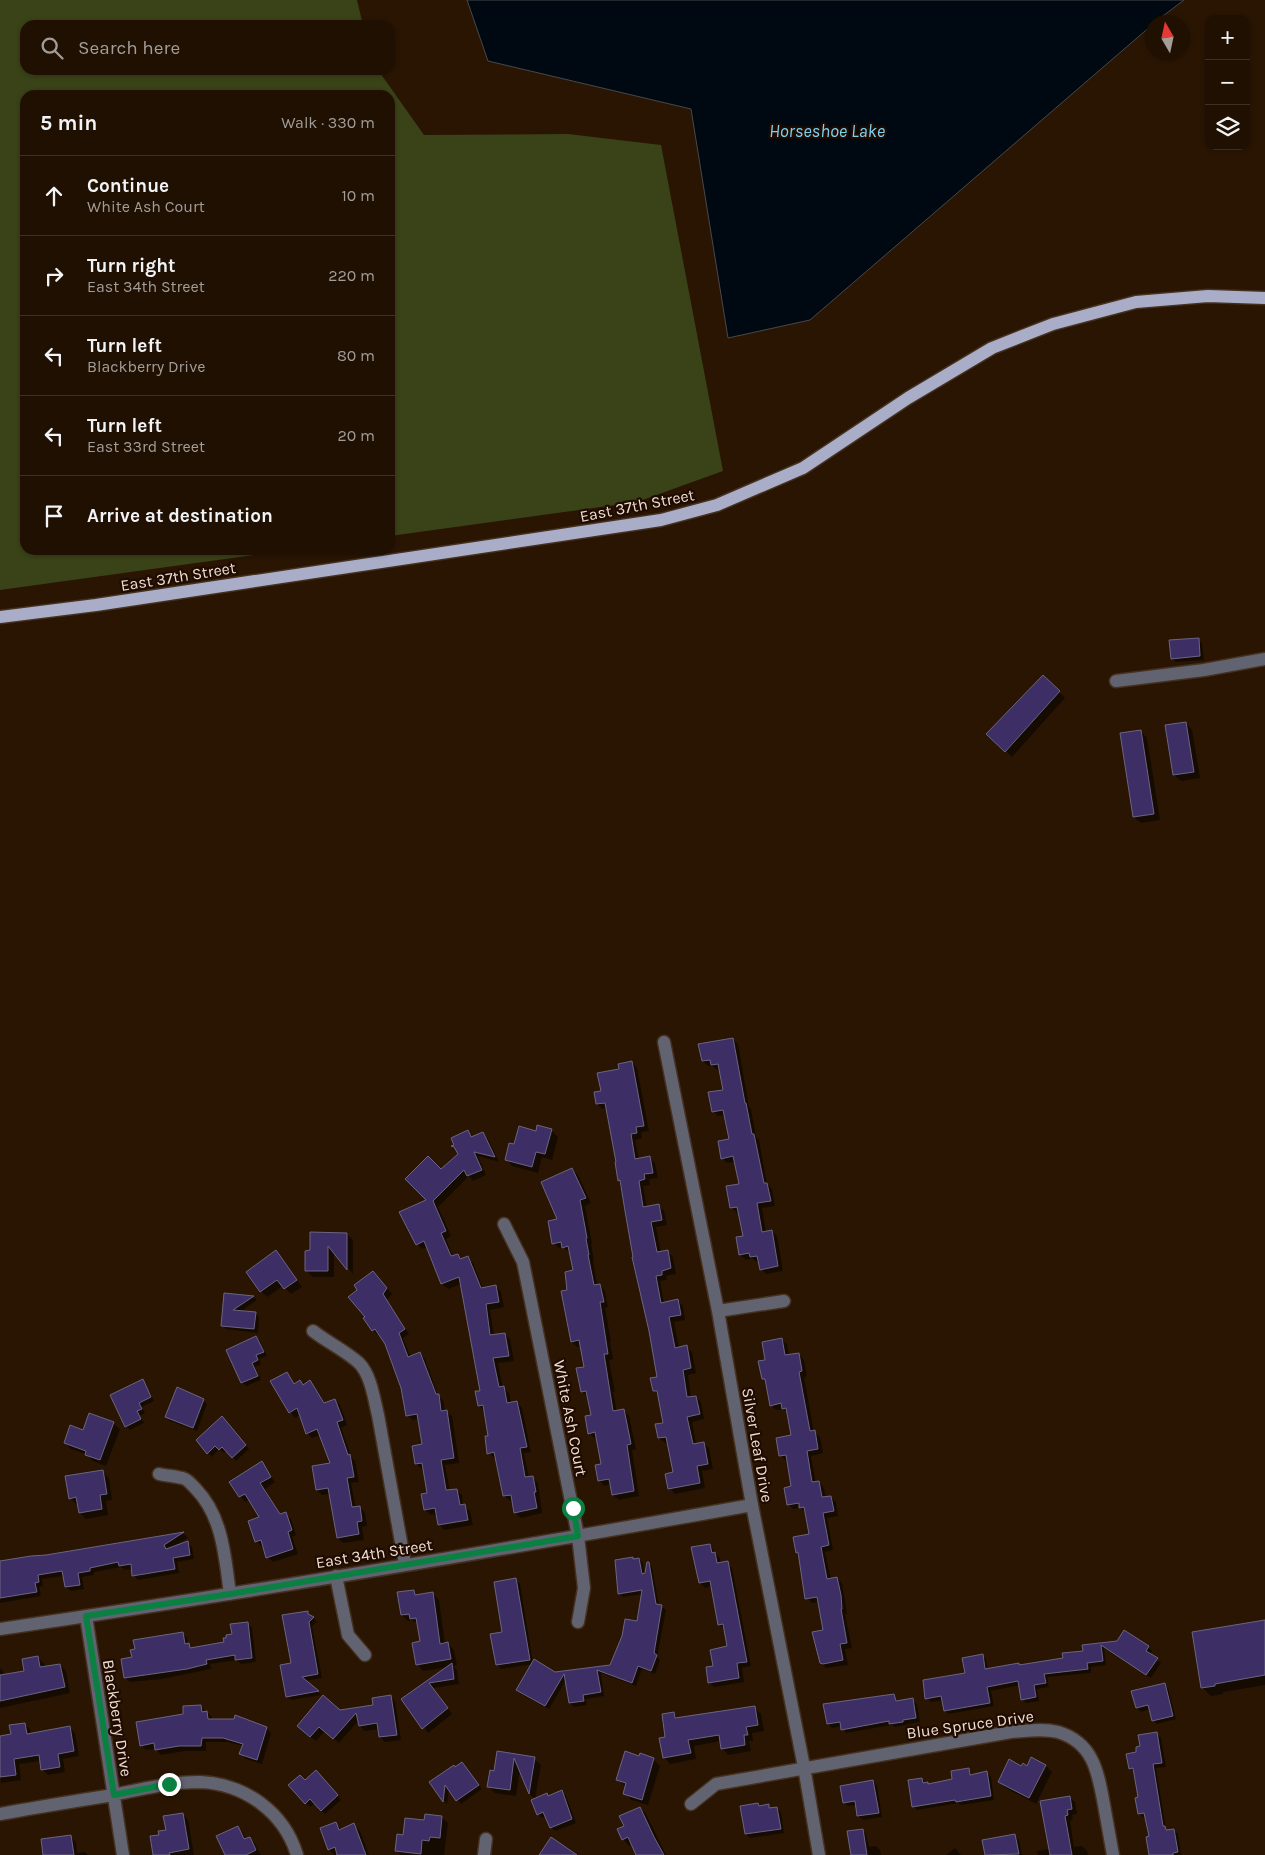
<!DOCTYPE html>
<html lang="en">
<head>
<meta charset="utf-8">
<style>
  :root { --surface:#201002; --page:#28190c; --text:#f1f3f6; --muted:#a29d99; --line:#3d3024 }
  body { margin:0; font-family:Karla,sans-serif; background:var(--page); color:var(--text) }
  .controls { position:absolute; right:15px; top:15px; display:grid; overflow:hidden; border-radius:10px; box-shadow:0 1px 4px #0004 }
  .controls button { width:45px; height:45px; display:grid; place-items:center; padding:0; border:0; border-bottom:1px solid var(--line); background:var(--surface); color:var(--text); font:25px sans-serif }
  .compass { position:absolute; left:1145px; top:15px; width:45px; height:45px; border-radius:50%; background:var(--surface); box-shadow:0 1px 4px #0004; rotate:351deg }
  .stop { position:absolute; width:15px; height:15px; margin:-11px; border:4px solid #0b8043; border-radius:50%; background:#fff }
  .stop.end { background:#0b8043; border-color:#fff; box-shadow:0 1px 5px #0008 }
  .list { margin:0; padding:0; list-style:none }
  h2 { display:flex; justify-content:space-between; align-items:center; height:65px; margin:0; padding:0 20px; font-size:21px }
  h2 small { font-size:16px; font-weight:400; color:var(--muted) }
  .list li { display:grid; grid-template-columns:32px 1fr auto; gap:15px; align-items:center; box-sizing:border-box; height:80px; padding:0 20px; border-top:1px solid var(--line) }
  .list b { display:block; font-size:19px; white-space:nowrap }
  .list p { margin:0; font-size:16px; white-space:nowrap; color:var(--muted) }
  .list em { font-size:16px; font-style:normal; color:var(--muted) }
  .icon { flex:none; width:28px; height:28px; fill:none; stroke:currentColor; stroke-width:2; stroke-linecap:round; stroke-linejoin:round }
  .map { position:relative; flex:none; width:1265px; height:1855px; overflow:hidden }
  .search { position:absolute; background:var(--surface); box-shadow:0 1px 4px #0004; left:20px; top:20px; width:375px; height:55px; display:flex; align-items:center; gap:12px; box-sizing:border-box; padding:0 18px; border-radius:15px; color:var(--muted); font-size:19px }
  .panel { position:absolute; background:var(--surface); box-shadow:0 1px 4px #0004; left:20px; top:90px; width:375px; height:465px; border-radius:15px }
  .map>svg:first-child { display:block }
  .green { fill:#3a4218 }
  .water { fill:#000911; stroke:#47494b }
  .shadow { fill:#0007; fill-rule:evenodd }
  .building { fill:#3d2f65; stroke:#6a6582 }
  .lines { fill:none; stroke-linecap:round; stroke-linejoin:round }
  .minor-casing { stroke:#453120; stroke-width:15 }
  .major-casing { stroke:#453120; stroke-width:15 }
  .minor { stroke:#616370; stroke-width:12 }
  .major { stroke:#a9adc8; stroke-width:12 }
  .route { stroke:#0b8043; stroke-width:6 }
  .labels { text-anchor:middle; stroke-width:4.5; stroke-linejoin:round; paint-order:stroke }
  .street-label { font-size:16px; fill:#eeded3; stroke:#200b00 }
  .water-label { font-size:18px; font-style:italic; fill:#7bd3f4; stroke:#200b00 }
</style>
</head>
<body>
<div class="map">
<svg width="1265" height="1855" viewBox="0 0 1265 1855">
  <rect width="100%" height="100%" fill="#2a1503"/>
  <path class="green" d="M0 0H357L363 25H25V70H378L424 135 568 134 661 145 723 471 637 502 390 536V95H25V550H290L0 590Z"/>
  <path class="water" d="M467 0H1184L1155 22H1152V25L810 320 728 338 691 109 488 61Z"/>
  <path class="shadow" d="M1198 639 1202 643 1204 660 1176 662 1172 658Z
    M1043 677 1065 698 1012 757 988 734Z
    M1186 723 1192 730 1200 778 1181 781 1174 775Z
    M1141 731 1147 738 1160 820 1141 823 1134 817Z
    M733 1039 738 1044 749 1107 751 1109 756 1137 759 1140 767 1184 772 1189 775 1206 762 1208 766 1232 772 1231 777 1236 783 1271 766 1274 761 1269 760 1261 756 1262 752 1258 746 1260 740 1255 744 1237 739 1212 737 1213 732 1208 728 1187 741 1185 736 1162 727 1163 722 1158 730 1140 725 1115 718 1116 713 1111 724 1091 720 1069 717 1070 712 1065 708 1066 703 1061Z
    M632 1062 637 1068 649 1131 641 1132 642 1138 635 1140 639 1159 649 1157 655 1163 658 1178 649 1179 650 1185 643 1186 647 1208 658 1205 664 1211 667 1225 656 1227 661 1253 668 1252 673 1257 676 1274 666 1276 667 1280 660 1281 664 1303 677 1300 683 1306 685 1320 674 1322 679 1348 686 1347 692 1352 696 1373 688 1375 691 1398 696 1397 701 1402 704 1419 692 1422 696 1444 703 1443 709 1448 713 1469 702 1471 705 1488 675 1494 670 1488 674 1473 668 1442 665 1443 659 1438 664 1424 659 1396 654 1391 658 1378 643 1296 640 1293 633 1258 607 1108 602 1109 597 1104 602 1092 621 1070Z
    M551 1130 558 1137 552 1160 542 1157 538 1173 512 1166 506 1159 515 1146 537 1132Z
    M468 1132 473 1137 483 1133 488 1139 499 1162 478 1156 486 1175 473 1181 469 1176 438 1207 451 1236 446 1239 453 1257 457 1255 462 1260 467 1257 473 1263 483 1289 496 1286 501 1292 504 1307 490 1310 494 1336 505 1334 510 1339 514 1361 498 1363 503 1388 509 1393 511 1403 517 1402 522 1408 531 1452 524 1453 529 1478 532 1477 538 1483 542 1513 521 1518 515 1512 513 1501H510L504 1496 496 1458H494L489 1453V1437L484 1411 479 1405 481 1392 461 1284 448 1289 442 1284 428 1247 422 1249 417 1244 428 1200 441 1171 459 1154 453 1146Z
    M572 1169 578 1175 591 1203 585 1206 592 1244H591L594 1260H593L597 1285H600L605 1291 608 1307 605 1308 611 1342H610L613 1359 609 1360 615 1392H613L617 1412 624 1410 629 1416 636 1449 632 1450 639 1496 619 1500 613 1495 611 1484 604 1486 599 1480 603 1465 598 1438 595 1439 589 1433 592 1416 588 1397 582 1392 585 1368 582 1346 577 1347 572 1342 569 1291 575 1271 571 1252H569L564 1248H559L554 1243Z
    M347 1234 353 1240V1274L334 1251V1277H313L306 1270 312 1252Z
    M276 1252 302 1287 291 1294 283 1286 267 1297 261 1291Z
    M378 1277 392 1294 387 1300 409 1334 403 1338 411 1358 420 1354 425 1359 438 1395 443 1400 445 1412 452 1416 459 1463 445 1465 450 1491 456 1490 462 1495 463 1506 470 1511 473 1525 444 1530 439 1524 438 1514 431 1515 425 1510 429 1494 425 1469H422L416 1464 424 1445 419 1419 413 1420 407 1415 403 1388 386 1344 380 1334 378 1335 373 1330Z
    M226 1295 253 1297 257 1300 240 1312 255 1313 259 1317 258 1333 226 1329 222 1325Z
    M256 1337 260 1341 267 1356 259 1359 261 1364 255 1367 261 1380 246 1386 242 1382 228 1350Z
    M781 1339 787 1344 789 1356 799 1354 804 1360 807 1376 804 1377 814 1432 820 1437 823 1453 811 1456 816 1483 819 1482 824 1488 826 1498 831 1497 836 1502 838 1516 827 1518 833 1550 825 1552 831 1579 837 1578 842 1583 847 1614H845L852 1648 845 1649 848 1665 826 1668 821 1663 824 1631 819 1602 812 1603 807 1598 799 1555 797 1552 810 1535 806 1513 801 1508 793 1509 788 1504 793 1487 788 1460 786 1461 781 1455 793 1436 788 1413 784 1409 776 1410 771 1405 767 1382 763 1378 766 1361Z
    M286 1373 295 1385 300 1382 304 1386 310 1382 315 1387 325 1403 335 1400 340 1405 347 1425 341 1428 352 1458 355 1461 359 1482 351 1483 356 1508 360 1507 365 1513 367 1526 362 1527 364 1540 343 1543 338 1538 331 1494 322 1495 317 1490 332 1464 321 1435 312 1438 307 1433 300 1415 295 1418 290 1412Z
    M142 1381 146 1385 154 1401 142 1407 145 1413 140 1416 144 1423 130 1430 126 1426Z
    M203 1400 207 1404 197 1431 170 1421 166 1417Z
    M226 1422 249 1449 236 1461 227 1450 224 1453 219 1449 212 1457 208 1453Z
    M113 1423 120 1429 106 1466 93 1461 86 1454 71 1449 65 1443 84 1432Z
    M261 1463 275 1482 265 1489 281 1515 285 1514 291 1519 296 1535 292 1537 298 1554 273 1562 267 1557 264 1546 262 1547 256 1541 261 1517 250 1499 245 1502 231 1482Z
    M102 1471 109 1478 112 1500 106 1501 108 1515 86 1519 80 1513 79 1504H76L70 1498Z
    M184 1534 188 1538 174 1546 187 1543 192 1547 194 1559 177 1562 179 1573 138 1580 134 1575 133 1569 125 1570 121 1567 94 1572V1575L82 1577 84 1589 71 1591 66 1587 64 1576 42 1579 43 1586 39 1587 41 1596 0 1603V1562L46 1557Z
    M710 1545 720 1559 721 1564 727 1563 732 1568 751 1666 742 1668 744 1682 714 1687 709 1682 715 1667 729 1647 725 1630 719 1624 712 1586 705 1588 700 1583Z
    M632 1558 634 1560 639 1559 643 1563 645 1578 648 1563 652 1567 659 1605 666 1610 657 1657 660 1660 655 1674 642 1669 636 1686 601 1673 604 1696 586 1699 587 1705 574 1707 570 1703 566 1680 549 1709 521 1694 517 1690 533 1664 501 1669 497 1665 503 1633 516 1580 520 1584 533 1663 555 1674 611 1667 638 1623 643 1594 623 1597 619 1593ZM648 1588 649 1590 621 1594V1592Z
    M413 1591 418 1596 432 1593 439 1600 445 1644H448L454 1650 457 1665 453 1666 457 1670 459 1684 433 1688 452 1714 428 1733 403 1699 449 1667 423 1671 417 1664 422 1642 418 1625 413 1620 408 1621 402 1615ZM405 1613 415 1614 405 1616Z
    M307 1612 317 1622 312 1626 322 1678 305 1681 321 1695 291 1700 287 1696 292 1664Z
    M1265 1621V1685L1223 1692V1694L1211 1696 1202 1687Z
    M247 1623 252 1628 256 1662 241 1664 237 1660 210 1664 211 1669 162 1679 130 1682 125 1677 133 1658 182 1633 187 1638 188 1644 192 1648 225 1643Z
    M1125 1632 1148 1647 1152 1651 1150 1655 1161 1663 1151 1678 1104 1648 1106 1665 1091 1667V1673L1047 1677 1049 1687 1037 1689 1039 1701 1026 1703 1022 1699 1020 1685 991 1691 994 1706 949 1714 945 1711 943 1700 931 1702 927 1698 966 1674 982 1655 986 1659 988 1670 1018 1664 1021 1666 1064 1659 1084 1652 1083 1646 1118 1643Z
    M37 1657 44 1663 45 1667 60 1665 66 1671 70 1693 0 1708V1668L3 1671 4 1676 26 1672Z
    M1164 1684 1168 1688 1176 1719 1157 1724 1153 1720 1150 1709 1141 1712 1137 1708Z
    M894 1695 898 1702 912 1700 917 1704 920 1722 895 1727 892 1725 846 1733 842 1726 832 1728 828 1724Z
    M390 1696 395 1701 401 1740 385 1742 380 1737 379 1729 365 1731 360 1726 359 1720 339 1743 325 1731 316 1741 303 1731 340 1711 375 1706Z
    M201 1707 212 1717V1720H235L266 1728 271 1733 262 1764 246 1759 241 1754 243 1746 228 1742H206V1751H185L161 1755 156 1749 146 1750 141 1745 184 1715Z
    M755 1708 761 1714 764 1731 752 1733 753 1741H749L751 1751 728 1755 722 1748 721 1741 694 1746 696 1759 670 1764 664 1757 673 1713 679 1719Z
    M24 1724 30 1729 31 1735 70 1728 75 1733 79 1756 63 1759 65 1772 48 1775 42 1769 41 1761 19 1764 21 1780 1 1783 0 1737 13 1735Z
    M1157 1734 1161 1738 1166 1767 1156 1768 1166 1829 1168 1831 1174 1830 1178 1834 1181 1855H1150L1151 1837 1147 1817H1143L1139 1813V1798L1134 1772 1130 1768 1141 1747Z
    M498 1753 534 1759 541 1765 535 1799 530 1794 520 1768 516 1796 495 1793 488 1786 495 1772Z
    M640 1757 653 1759 660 1766 648 1805 631 1800 625 1793 627 1787 617 1780Z
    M1032 1759 1046 1766 1052 1772 1036 1804 1006 1788 999 1782 1022 1767 1027 1768Z
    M462 1764 482 1789 461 1804 449 1788 447 1804 430 1782Z
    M969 1770 973 1775 987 1773 991 1777 994 1800 961 1805 959 1803 917 1810 913 1806 922 1779 929 1785 953 1780Z
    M320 1775 341 1800 325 1814 315 1803 310 1807 290 1785Z
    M873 1781 877 1785 882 1817 863 1820 858 1816 857 1805 848 1806 844 1802Z
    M562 1792 566 1796 576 1823 555 1831 551 1827 546 1816 542 1818 538 1814 547 1795 549 1797Z
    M1069 1797 1075 1802 1077 1814 1072 1815 1073 1820 1070 1821 1074 1847 1082 1846 1087 1851 1088 1855H1038L1037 1851 1050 1849Z
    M758 1804 760 1807 768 1805 772 1809 777 1808 781 1812 784 1833 750 1838 746 1834Z
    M640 1808 646 1814 666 1855H637L632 1844 629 1846 623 1839 625 1826Z
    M182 1814 188 1820 194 1855H154L160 1836Z
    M441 1817 448 1823 444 1855H401L396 1850 405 1836 425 1822Z
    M336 1824 342 1830 354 1825 360 1831 369 1855H334L329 1849Z
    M238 1828 243 1833 246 1840 250 1838 255 1844 261 1855H225Z
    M862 1830 866 1834 869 1847 876 1846 880 1850 881 1855H852Z
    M70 1836 76 1842 77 1853 85 1852 88 1855H44Z
    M1015 1836 1019 1840 1022 1855H986L984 1841Z
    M955 1848 961 1855H946Z"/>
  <path class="building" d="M1199 638 1200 656 1171 659 1169 640Z
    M1043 675 1060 691 1005 752 986 734Z
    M1186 722 1194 772 1173 775 1165 725Z
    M1141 730 1154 814 1133 817 1120 733Z
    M733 1038 745 1103H746L752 1134H754L764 1183H767L771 1201 757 1203 762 1232 772 1230 778 1266 760 1270 757 1256 750 1257 749 1253 739 1255 736 1237 743 1236 737 1207 730 1208 726 1186 739 1184 733 1156 721 1159 718 1141 729 1139 723 1110 712 1112 708 1092 723 1090 718 1064 711 1065 710 1060 702 1061 698 1044Z
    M632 1061 644 1126 636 1127 637 1133 631 1134 635 1159 650 1156 653 1173 644 1174 645 1179 639 1181 643 1207 659 1204 662 1220 651 1222 657 1252 668 1250 671 1268 662 1271V1275L656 1276 661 1303 678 1299 681 1315 669 1317 675 1348 687 1345 691 1368 683 1370 687 1397 696 1396 700 1414 687 1417 693 1444 704 1442 708 1464 697 1466 700 1483 668 1489 665 1474 673 1472 666 1437 658 1438 655 1424 663 1423 657 1391H653L650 1378 657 1377 649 1331 632 1257H633L625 1211 620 1180 618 1181 615 1162H616L605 1103 596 1104 594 1092 601 1091 597 1073 619 1069 618 1064Z
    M537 1125 552 1129 545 1154 536 1152 532 1167 505 1160 509 1143 514 1144 519 1126 536 1131Z
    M468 1130 471 1137 483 1132 495 1157 474 1152 482 1170 467 1176 464 1170 433 1201 446 1231 441 1233 451 1256 458 1254 460 1259 468 1256 481 1288 496 1285 499 1302 486 1304 490 1335 505 1333 509 1356 493 1358 499 1387 504 1386 507 1403 517 1401 527 1447 520 1448 525 1477 533 1476 536 1492H534L537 1508 514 1513 511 1495 503 1496 494 1452 487 1454 485 1436H488L483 1405 478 1406 475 1391H480L459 1277 441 1284 424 1241 416 1245 399 1212 426 1200 405 1179 428 1156 441 1169 458 1154 454 1147 451 1146 454 1145 451 1138Z
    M572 1168 586 1198 580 1200 587 1238 586 1239 589 1255H588L594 1285 600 1284 604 1302H600L608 1354H604L613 1411 624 1409 631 1444 627 1445 634 1491 612 1495 609 1479 598 1481 595 1465 601 1464 595 1432 588 1434 585 1416 591 1415 586 1391 581 1392 576 1368 584 1367 579 1340 571 1342 561 1291 567 1290 565 1272 573 1270 568 1246 562 1248 561 1242 552 1244 548 1221 557 1219 541 1182Z
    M310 1232 347 1233V1270L328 1246V1271H305V1251L310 1250Z
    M276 1250 297 1280 284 1289 277 1280 260 1292 246 1272Z
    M373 1271 387 1288 383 1294 405 1329 399 1333 408 1357 420 1352 436 1394H439L441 1411 447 1410 454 1458 441 1460 446 1490 457 1489 460 1505 465 1504 468 1520 438 1525 435 1508 424 1510 421 1494 427 1493 422 1463 415 1464 412 1446 422 1444 417 1414 406 1416 401 1388 385 1344 375 1329 372 1331 363 1318 365 1317 348 1297 357 1290 354 1285Z
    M224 1293 254 1296 233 1310 256 1312 254 1329 221 1326Z
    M256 1336 264 1352 256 1355 258 1360 252 1363 258 1376 241 1383 226 1350Z
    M782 1338 785 1355 799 1353 802 1371 799 1372 810 1431 815 1430 818 1449 807 1451 812 1482 819 1481 822 1497 831 1496 834 1511 823 1513 829 1545 821 1547 827 1579 837 1577 841 1595 842 1609H841L847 1643 840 1644 843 1660 823 1664 820 1663 812 1632 823 1630 817 1597 805 1599 798 1552 796 1553 793 1537 809 1534 804 1507 799 1508V1503L787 1505 784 1488 791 1486 786 1455 779 1456 776 1438 791 1435 786 1408 782 1409 781 1403 770 1406 765 1379H762L758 1361 765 1360 762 1342Z
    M287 1372 294 1384 300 1380 303 1385 310 1380 324 1403 335 1399 343 1420 337 1422 348 1455 350 1454 354 1477 347 1478 352 1507 360 1506 362 1521 357 1522 359 1534 337 1538 328 1488 316 1490 312 1466 330 1463 317 1429 306 1434 297 1408 289 1413 270 1381Z
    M143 1379 151 1397 139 1403 142 1409 137 1411 141 1419 125 1427 110 1395Z
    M177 1387 204 1399 193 1428 165 1417Z
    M89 1413 114 1422 100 1460 85 1455 86 1451 64 1443 70 1425 83 1430Z
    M222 1416 246 1445 232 1458 222 1447 219 1450 215 1446 207 1454 196 1440Z
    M262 1461 271 1477 260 1483 280 1514 286 1512 292 1530 288 1532 293 1549 266 1558 261 1540 255 1542 248 1521 259 1517 245 1494 239 1497 229 1482Z
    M103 1470 107 1494 100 1495 102 1509 79 1513 76 1497 69 1499 65 1476Z
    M184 1532 164 1545 166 1549 188 1541 190 1555 173 1558 175 1569 132 1576 131 1564 119 1566 118 1562 90 1568V1571L78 1573 80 1585 65 1587 62 1571 38 1575 39 1582 35 1583 37 1592 0 1598V1561L31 1556 46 1555Z
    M710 1544 712 1553 715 1552 717 1563 728 1561 747 1662 737 1663 739 1678 708 1683 706 1667 713 1666 710 1650 727 1646 723 1624 718 1625 710 1581 699 1583 691 1547Z
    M633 1557V1559L639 1558 642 1574 645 1573 647 1562H649L656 1604 662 1605 654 1653 657 1655 651 1671 638 1666 632 1683 597 1670 601 1692 583 1695 584 1701 569 1703 564 1674 545 1706 516 1690 534 1659 555 1672 610 1665 622 1636 625 1619 637 1621 642 1590 618 1594 615 1560Z
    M516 1578 530 1660 496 1665 490 1634 502 1632 494 1582Z
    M414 1590 415 1595 433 1592 440 1644 448 1642 451 1659 416 1665 412 1643 420 1641 416 1618 410 1619 409 1614 401 1615 397 1592Z
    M308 1611V1614L314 1617 309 1622 318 1674 302 1677 319 1691 286 1697 280 1665 291 1663 282 1615Z
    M1265 1620V1675L1215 1684V1686L1201 1688 1192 1632Z
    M248 1622 252 1658 235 1660V1655L206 1660 207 1664 187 1669 124 1678 121 1659 132 1657 130 1650 135 1649 133 1640 183 1632 185 1644 189 1643 190 1648 224 1642 223 1638H226V1635L232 1634 230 1624Z
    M1124 1630 1149 1646 1146 1651 1158 1658 1146 1675 1101 1645 1103 1661 1087 1663 1088 1669 1044 1674 1046 1683 1034 1685 1036 1697 1021 1700 1018 1681 987 1687 990 1703 961 1708 944 1711 941 1696 925 1699 923 1680 965 1673 962 1658 983 1654 985 1669 1019 1663V1665L1063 1658 1062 1653 1083 1651 1082 1645 1117 1641Z
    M38 1656 40 1667 60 1664 65 1687 0 1701V1675L24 1671 22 1659Z
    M452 1663 454 1679 429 1683 448 1708 422 1729 401 1699Z
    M1165 1683 1173 1716 1152 1721 1148 1705 1136 1708 1131 1691Z
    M894 1694 896 1701 913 1698 916 1718 903 1720V1722L889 1724V1721L841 1730 840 1722 827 1724 823 1704Z
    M323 1695 340 1710 373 1705 372 1698 391 1695 397 1735 379 1737 377 1723 359 1726 356 1713 333 1739 319 1727 310 1737 297 1726Z
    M201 1705 202 1712 207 1711 208 1719H234L235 1715 267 1727 257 1760 239 1754 243 1744 223 1738H202L201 1746H179L155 1750 154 1743 140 1746 136 1722 183 1714V1706Z
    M755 1706 758 1725 746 1727 748 1735H744L745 1745 721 1749 719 1735 688 1740 691 1753 663 1758 659 1738 665 1737 662 1714 674 1712 675 1718Z
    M25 1723 27 1734 70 1726 74 1751 58 1754 60 1767 41 1770 39 1755 14 1759 16 1775 0 1777V1736L11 1734 9 1725Z
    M1157 1732 1162 1763 1153 1764 1163 1826H1165L1166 1830 1174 1829 1178 1852 1173 1853V1855H1149L1146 1837 1149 1836 1144 1813 1138 1814 1135 1798 1138 1797 1133 1768 1129 1769 1126 1754 1136 1752V1747L1140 1746 1138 1735Z
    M497 1751 535 1757 529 1794 514 1758 510 1790 487 1787 490 1770 494 1771Z
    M625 1751 639 1756 640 1753 654 1758 642 1800 623 1794 626 1783 616 1780Z
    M1031 1757 1046 1765 1029 1798 998 1782 1009 1759 1021 1766 1023 1763 1027 1766Z
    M462 1762 479 1785 456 1801 445 1785 443 1802 429 1782 454 1765 455 1767Z
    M969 1768 970 1775 987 1771 991 1796 956 1802 955 1800 912 1807 908 1780 922 1778 923 1783 928 1782V1784L952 1779 951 1771Z
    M316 1770 338 1795 321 1811 310 1799 305 1804 288 1785 300 1775 305 1780Z
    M873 1780 879 1813 857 1816 855 1801 843 1803 840 1786Z
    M562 1790 572 1819 550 1828 543 1812 537 1815 531 1800 547 1793 548 1796Z
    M1070 1796 1072 1809 1067 1810 1068 1815 1065 1816 1072 1855H1050L1040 1801Z
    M758 1803 759 1806 769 1804V1808L777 1807 781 1829 745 1834 740 1806Z
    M640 1807 654 1837 664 1855H636L628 1837 622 1840 617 1829 624 1826 619 1816Z
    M183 1813 189 1849 169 1853 170 1855H153L150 1836 159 1835 158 1831 166 1830 163 1816Z
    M425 1814 442 1816 440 1838 430 1837 429 1841 422 1840 421 1854 395 1851 397 1834 403 1835 405 1818 424 1820Z
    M336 1822 339 1830 354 1823 366 1855H337L335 1847 328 1850 320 1828Z
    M238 1826 244 1839 250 1837 256 1850 246 1855H225L216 1836Z
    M863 1829 867 1855H851L847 1831Z
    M1015 1834 1019 1854 985 1855 982 1840Z
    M71 1835 74 1855H43L41 1839Z
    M551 1837 577 1855H539Z"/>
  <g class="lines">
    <g class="minor-casing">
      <path id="minor" d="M1116 681 1204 670 1265 659
        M664 1042 718 1311 752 1505 804 1767 819 1855
        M504 1224 523 1262 578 1536 584 1588 578 1622
        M718 1311 784 1301
        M313 1331C327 1342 346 1351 359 1363 371 1375 374 1399 378 1415L405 1564
        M159 1474C167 1476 177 1476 185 1479 189 1481 193 1486 196 1489 223 1517 225 1558 230 1594
        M336 1576 348 1635 365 1655
        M86 1616 123 1855
        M0 1629C252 1592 502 1550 752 1505
        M691 1804 716 1784 1011 1732C1026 1731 1043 1728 1058 1732 1094 1743 1098 1773 1104 1805 1107 1822 1110 1838 1113 1855
        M0 1814C38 1807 76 1801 113 1795 142 1789 171 1782 200 1782 245 1784 284 1812 297 1855
        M484 1855 486 1839"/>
    </g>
    <g class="major-casing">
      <path id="major" d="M0 617 96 605 661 520 717 505 803 468 908 398 992 348 1053 324 1136 302 1208 296 1265 298"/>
    </g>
    <use href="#minor" class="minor"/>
    <use href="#major" class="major"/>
  </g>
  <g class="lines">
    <path class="route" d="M169 1784 114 1795 86 1616 230 1594 578 1536 573 1508"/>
  </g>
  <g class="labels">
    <g class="street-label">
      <text transform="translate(637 505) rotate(-11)" y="6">East 37th Street</text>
      <text transform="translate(178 576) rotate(-9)" y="6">East 37th Street</text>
      <text transform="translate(571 1418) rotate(79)" y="6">White Ash Court</text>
      <text transform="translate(758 1445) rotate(80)" y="6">Silver Leaf Drive</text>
      <text transform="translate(374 1553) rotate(-9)" y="6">East 34th Street</text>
      <text transform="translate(118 1718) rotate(81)" y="6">Blackberry Drive</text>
      <text transform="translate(970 1724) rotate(-8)" y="6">Blue Spruce Drive</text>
    </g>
    <g class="water-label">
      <text x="827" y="137">Horseshoe Lake</text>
    </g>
  </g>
</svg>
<div class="controls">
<button>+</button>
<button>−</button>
<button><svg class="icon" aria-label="layers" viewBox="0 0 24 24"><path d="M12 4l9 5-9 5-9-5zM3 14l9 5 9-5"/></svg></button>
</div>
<svg class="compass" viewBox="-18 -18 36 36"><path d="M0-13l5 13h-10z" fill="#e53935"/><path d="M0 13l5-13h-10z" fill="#a29d99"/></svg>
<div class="stop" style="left:573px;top:1508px"></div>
<div class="stop end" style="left:169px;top:1784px"></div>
<div class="search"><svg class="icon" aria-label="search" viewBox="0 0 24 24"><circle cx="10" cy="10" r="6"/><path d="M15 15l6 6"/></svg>Search here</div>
<section class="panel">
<h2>5 min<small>Walk · 330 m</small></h2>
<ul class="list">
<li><svg class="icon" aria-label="ahead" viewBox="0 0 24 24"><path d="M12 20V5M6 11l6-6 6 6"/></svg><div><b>Continue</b><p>White Ash Court</p></div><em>10 m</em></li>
<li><svg class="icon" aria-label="right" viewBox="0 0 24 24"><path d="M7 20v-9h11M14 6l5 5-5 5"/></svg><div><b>Turn right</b><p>East 34th Street</p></div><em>220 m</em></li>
<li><svg class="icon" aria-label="left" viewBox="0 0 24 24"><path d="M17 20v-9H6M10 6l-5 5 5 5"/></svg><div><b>Turn left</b><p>Blackberry Drive</p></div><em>80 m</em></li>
<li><svg class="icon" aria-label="left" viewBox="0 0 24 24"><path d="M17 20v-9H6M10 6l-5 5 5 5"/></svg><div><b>Turn left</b><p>East 33rd Street</p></div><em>20 m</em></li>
<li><svg class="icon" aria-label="arrive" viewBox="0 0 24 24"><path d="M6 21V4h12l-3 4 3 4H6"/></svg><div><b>Arrive at destination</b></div></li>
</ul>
</section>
</div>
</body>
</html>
